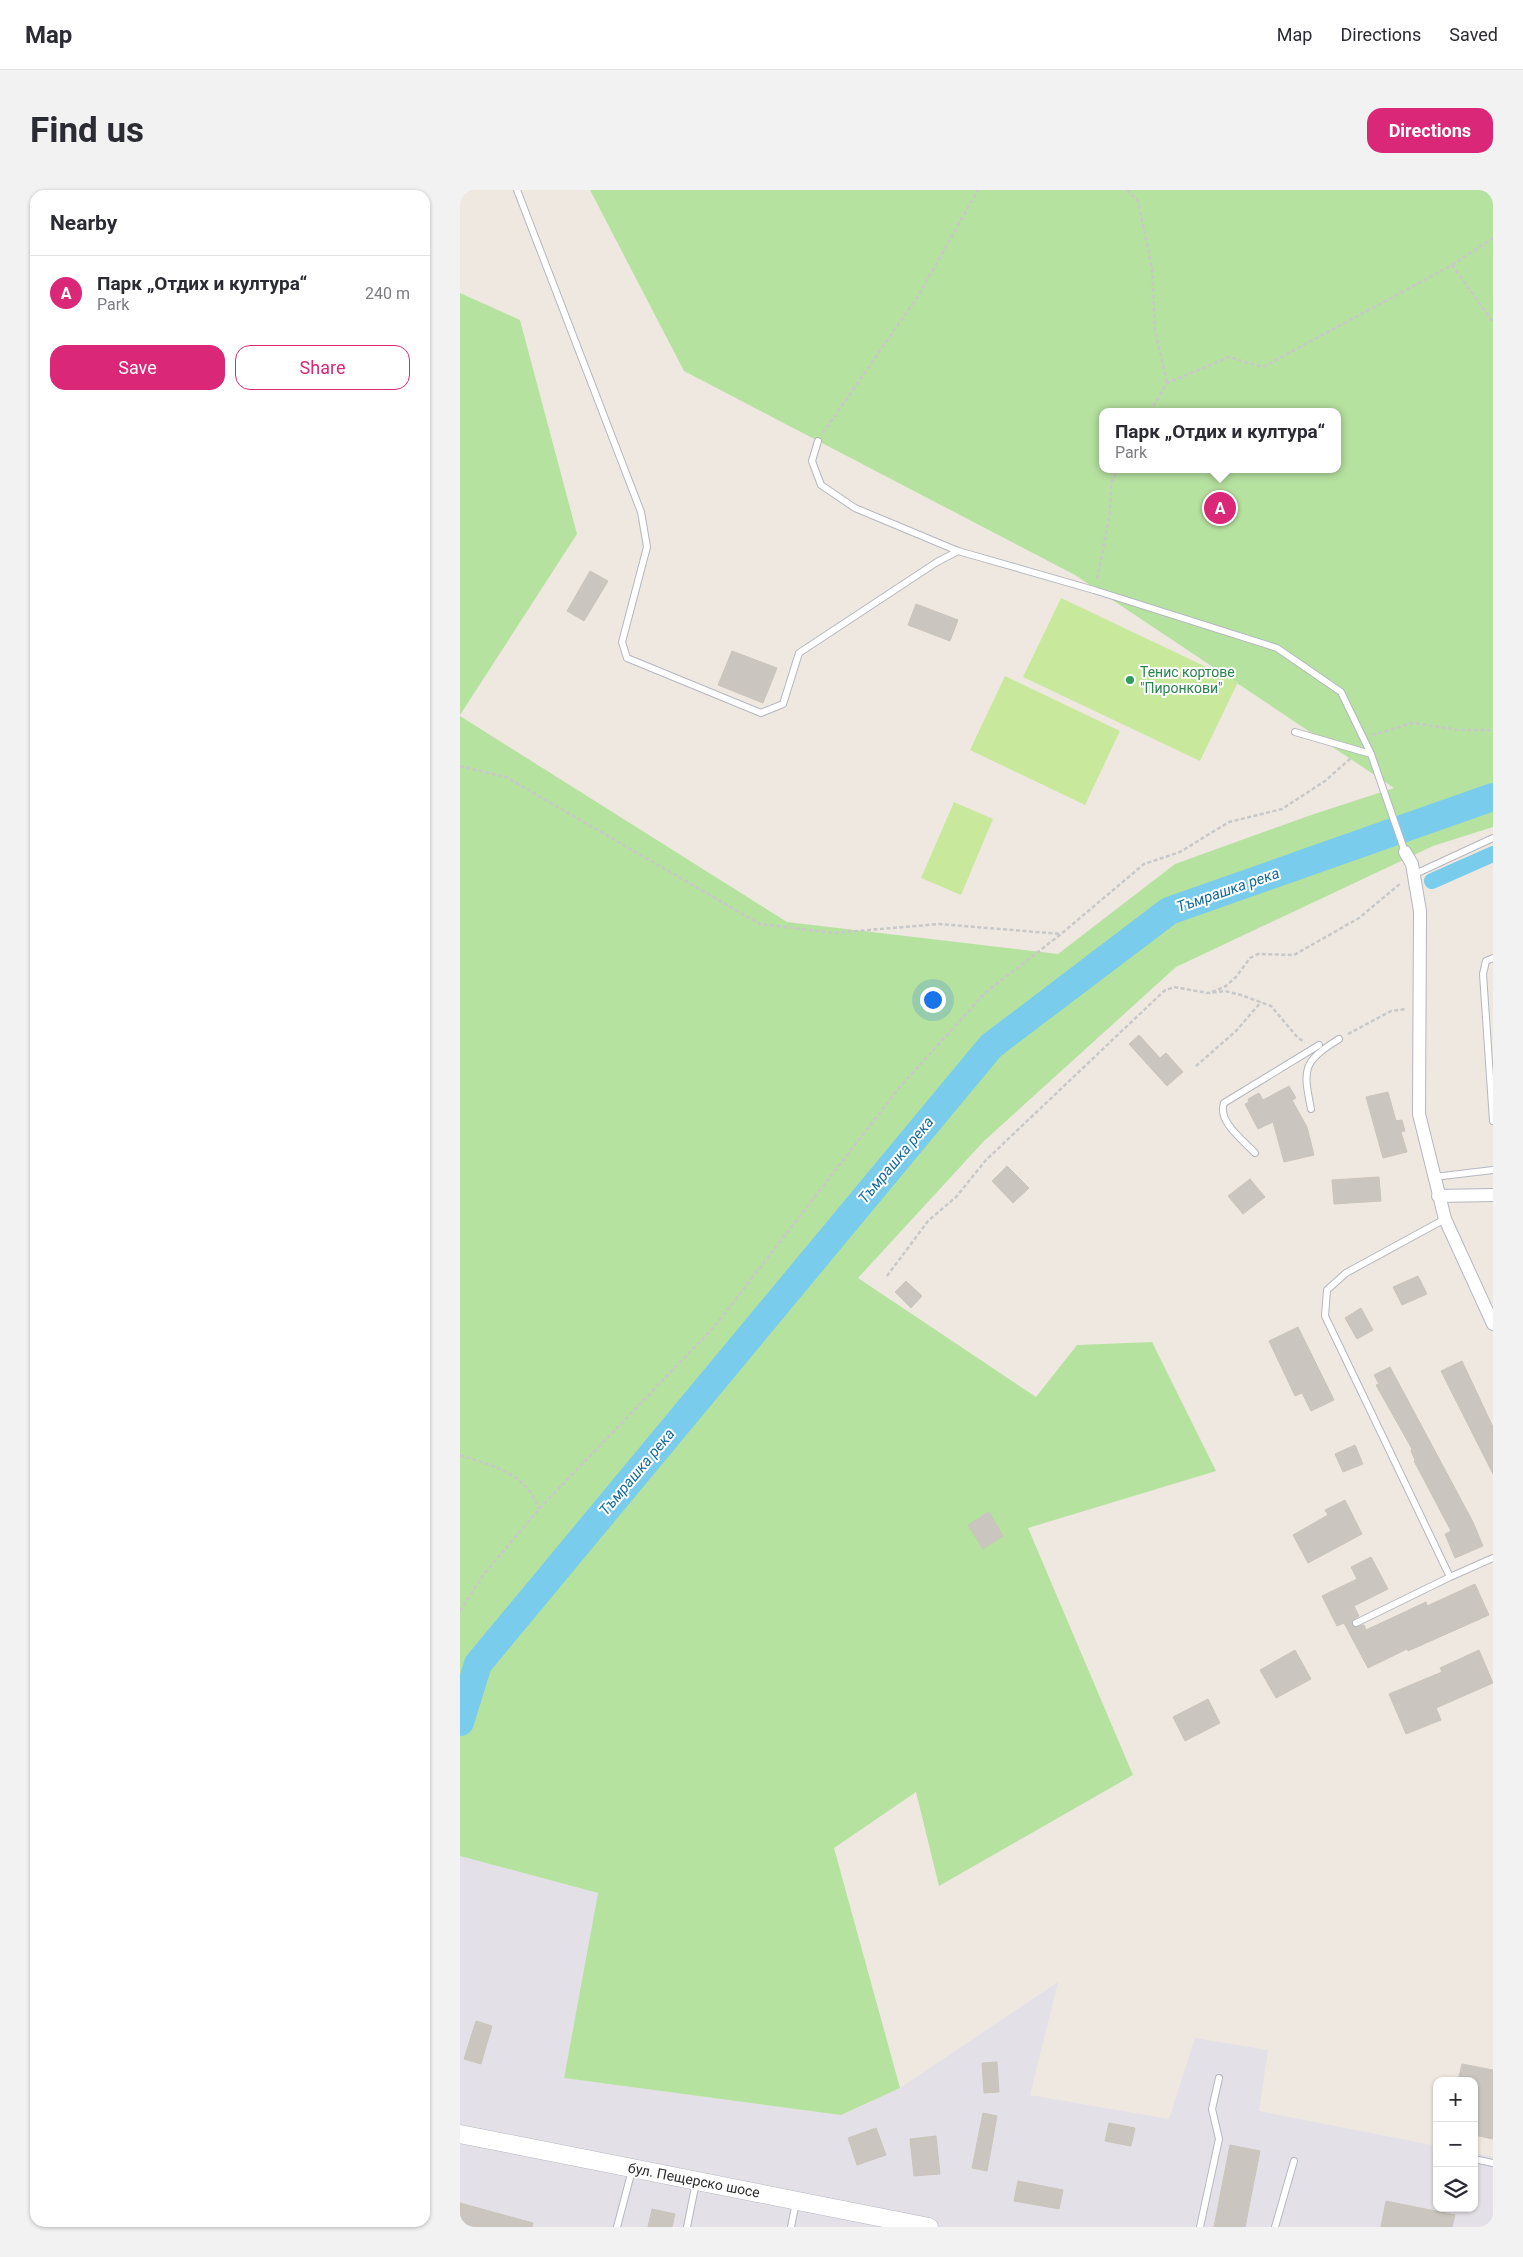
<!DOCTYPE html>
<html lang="en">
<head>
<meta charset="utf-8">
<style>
  :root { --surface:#fff; --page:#f2f2f3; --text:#2b2b33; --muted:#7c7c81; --line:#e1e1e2; --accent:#db2777 }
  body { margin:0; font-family:Roboto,sans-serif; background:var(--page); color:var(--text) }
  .controls { position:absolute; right:15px; bottom:15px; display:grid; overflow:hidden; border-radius:10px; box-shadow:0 1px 4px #0004 }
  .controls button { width:45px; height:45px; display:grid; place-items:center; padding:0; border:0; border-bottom:1px solid var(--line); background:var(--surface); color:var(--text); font:25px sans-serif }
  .you { position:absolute; left:472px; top:809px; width:18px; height:18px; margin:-12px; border:4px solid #fff; border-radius:50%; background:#1a73e8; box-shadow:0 0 0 8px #1a73e833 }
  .badge { display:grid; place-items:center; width:32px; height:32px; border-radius:50%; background:var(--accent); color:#fff; font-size:16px; font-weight:700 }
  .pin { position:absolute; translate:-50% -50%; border:2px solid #fff; box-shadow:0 1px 5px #0006 }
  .popup { position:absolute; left:639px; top:218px; width:242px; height:65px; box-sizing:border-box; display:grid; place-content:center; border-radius:10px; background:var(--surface); filter:drop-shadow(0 1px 4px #0005); font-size:16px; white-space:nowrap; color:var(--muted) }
  .popup b { font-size:19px; color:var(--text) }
  .popup::after { content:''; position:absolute; left:50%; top:100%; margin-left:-10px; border:10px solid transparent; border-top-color:var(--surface) }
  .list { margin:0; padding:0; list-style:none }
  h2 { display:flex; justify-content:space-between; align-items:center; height:65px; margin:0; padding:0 20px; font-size:21px }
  h2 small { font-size:16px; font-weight:400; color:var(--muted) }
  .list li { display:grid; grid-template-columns:32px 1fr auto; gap:15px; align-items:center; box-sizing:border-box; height:75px; padding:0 20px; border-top:1px solid var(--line) }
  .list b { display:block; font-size:19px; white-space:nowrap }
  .list p { margin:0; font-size:16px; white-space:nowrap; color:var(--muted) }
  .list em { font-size:16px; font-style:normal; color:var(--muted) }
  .actions { display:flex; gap:10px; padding:15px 20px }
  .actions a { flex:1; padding:11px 0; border:1px solid var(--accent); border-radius:15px; text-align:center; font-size:18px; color:var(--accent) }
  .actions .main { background:var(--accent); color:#fff }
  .icon { flex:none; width:28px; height:28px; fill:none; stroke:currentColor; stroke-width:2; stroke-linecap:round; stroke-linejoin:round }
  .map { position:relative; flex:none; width:1033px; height:2037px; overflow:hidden; border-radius:15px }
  header { display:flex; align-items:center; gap:30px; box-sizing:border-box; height:70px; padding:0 25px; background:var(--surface); border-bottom:1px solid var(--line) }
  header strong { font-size:24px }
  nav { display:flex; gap:28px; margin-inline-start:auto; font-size:18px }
  .intro { display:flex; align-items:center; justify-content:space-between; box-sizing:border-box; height:120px; padding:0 30px }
  h1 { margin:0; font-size:35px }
  .button { padding:12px 22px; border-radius:15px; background:var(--accent); color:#fff; font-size:18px; font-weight:700 }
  main { display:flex; gap:30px; padding:0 30px }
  aside { flex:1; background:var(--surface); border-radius:15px; box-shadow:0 1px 4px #0004 }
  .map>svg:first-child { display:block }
  .industrial { fill:#e3e1e7 }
  .green { fill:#b6e2a0; fill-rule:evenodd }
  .pitch { fill:#c8e99c }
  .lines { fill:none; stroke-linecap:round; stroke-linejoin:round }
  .canal { stroke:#79cceb; stroke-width:16 }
  .river { stroke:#79cceb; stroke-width:28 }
  .building { fill:#cac6bf; stroke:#cac4ba }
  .lane-casing { stroke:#b4b7c0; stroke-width:8 }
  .street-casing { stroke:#b4b7c0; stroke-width:14 }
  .secondary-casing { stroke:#b4b7c0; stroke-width:19 }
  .path { stroke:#c8c8c8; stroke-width:2.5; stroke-dasharray:4 2.5; stroke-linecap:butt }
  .lane { stroke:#fff; stroke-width:6 }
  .street { stroke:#fff; stroke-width:12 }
  .secondary { stroke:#fff; stroke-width:18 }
  .leisure-dot { fill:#2e9e5b; stroke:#fff; stroke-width:2 }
  .labels { text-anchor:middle; stroke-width:4; stroke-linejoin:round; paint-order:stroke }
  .leisure-label { font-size:14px; fill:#27864d; stroke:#fff; text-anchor:start }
  .street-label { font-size:14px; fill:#2d2d2d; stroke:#fff }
  .water-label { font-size:15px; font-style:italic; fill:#136c9c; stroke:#fff }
</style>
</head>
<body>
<header>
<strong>Map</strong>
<nav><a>Map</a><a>Directions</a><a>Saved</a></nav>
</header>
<div class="intro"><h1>Find us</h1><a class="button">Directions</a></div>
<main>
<aside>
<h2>Nearby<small></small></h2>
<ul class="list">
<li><span class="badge">A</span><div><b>Парк „Отдих и култура“</b><p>Park</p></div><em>240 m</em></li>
</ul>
<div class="actions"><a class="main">Save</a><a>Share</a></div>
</aside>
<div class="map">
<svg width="1033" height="2037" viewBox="0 0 1033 2037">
  <rect width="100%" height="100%" fill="#eee8e1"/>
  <path class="industrial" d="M0 1666 138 1703 104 1888 381 1925 440 1898 598 1792 570 1905 709 1929 735 1848 808 1860 799 1921 977 1956V2018H1014V1963L1033 1967V2037H0Z"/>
  <path class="green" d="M130 0H1033V637L973 656 716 777 524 951 398 1088 576 1207 617 1155 692 1152 756 1281 568 1338 673 1585 479 1696 456 1602 374 1658 440 1898 381 1925 104 1888 138 1703 0 1666V526L327 732 598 764 715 674 854 624 934 598 615 385 224 181ZM642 222H878V279H642Z
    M0 103 60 130 117 344 0 525Z"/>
  <path class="pitch" d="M601 408 778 492 740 571 563 487Z
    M545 486 660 541 625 615 510 560Z
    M494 612 533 629 501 705 461 688Z"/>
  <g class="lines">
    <path class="canal" d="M972 691 1033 664"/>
    <path class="river" d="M0 1532 18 1474 531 856 709 721 1033 607"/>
  </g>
  <path class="building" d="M130 381 148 391 124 431 107 421Z
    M456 414 498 430 490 451 448 435Z
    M272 461 317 478 303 513 258 495Z
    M679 845 700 868 706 863 723 882 707 896 669 854Z
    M829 896 836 908 832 910 847 937 854 965 824 972 813 932 798 939 785 914 789 912 788 909 799 903 803 910Z
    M928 902 936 931 942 930 945 941 941 942 947 962 923 968 906 907Z
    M547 976 569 998 553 1013 532 991Z
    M919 987 921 1011 874 1014 872 990Z
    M790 989 805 1007 783 1024 768 1006Z
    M958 1086 967 1104 942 1115 933 1097Z
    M446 1091 462 1106 451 1118 435 1102Z
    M901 1118 913 1140 897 1149 885 1128Z
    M838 1137 874 1210 851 1221 842 1203 835 1206 809 1151Z
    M1002 1171 1033 1237V1284L981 1181Z
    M930 1177 1013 1332 1023 1356 995 1368 985 1344 991 1341 954 1271 955 1270 951 1261 952 1259 916 1195 919 1194 914 1185Z
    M895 1255 903 1274 883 1282 875 1264Z
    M885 1310 902 1344 848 1373 833 1345 868 1325 865 1320Z
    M529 1322 543 1346 523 1359 508 1335Z
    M911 1367 928 1399 894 1416 899 1426 892 1431 894 1437 904 1435 906 1440 966 1412 967 1416 1015 1394 1029 1425 948 1461 947 1459 908 1478 884 1433 877 1436 862 1406 897 1389 891 1377Z
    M835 1460 851 1489 816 1508 800 1480Z
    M1019 1460 1033 1493 976 1518 981 1530 946 1544 929 1504 982 1482 980 1478Z
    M748 1509 760 1533 725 1551 713 1527Z
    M16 1831 32 1836 21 1874 4 1869Z
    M537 1872 539 1902 524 1903 522 1873Z
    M1002 1874 1033 1880V1949L1014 1945V1891H998Z
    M523 1923 537 1926 527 1981 512 1978Z
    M649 1933 675 1938 671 1956 645 1951Z
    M416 1938 426 1965 397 1975 388 1948Z
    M476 1946 480 1984 454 1986 450 1949Z
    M770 1955 800 1961 785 2037H754Z
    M558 1991 603 2000 599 2019 554 2011Z
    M926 2011 995 2025 992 2037H921Z
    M0 2013 73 2033 72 2037H0Z
    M192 2019 215 2024 212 2037H188Z"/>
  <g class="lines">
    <g class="lane-casing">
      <path id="lane" d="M57 0 181 322 187 357 162 452 167 468 301 523 323 514 339 463 477 372 498 361
        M358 251 352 271 361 295 395 318 498 361 634 400 817 458 881 502 911 564 945 662
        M835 542 911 564
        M953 685 1033 648
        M1033 768 1026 771 1023 784 1033 931
        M851 919C843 879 842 872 879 849
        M795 963C783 950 757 931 764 913L859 855
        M974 987 1033 980
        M985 1029 886 1083 867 1100 865 1126 990 1387 1033 1368
        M896 1433 990 1387
        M1014 1969 1033 1973
        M157 2037 172 1980
        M227 2037 236 1992
        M331 2037 336 2012
        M740 2037 759 1949 752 1919 759 1888
        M815 2037 834 1971"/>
    </g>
    <g class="street-casing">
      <path id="street" d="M945 662 952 674 960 721 959 924 985 1029 1033 1134
        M978 1006 1033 1005"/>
    </g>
    <g class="secondary-casing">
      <path id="secondary" d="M0 1944 469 2037"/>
    </g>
    <path class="path" d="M667 0 678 11 692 79 695 140 707 193
      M992 75 1033 132
      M690 222 707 193 769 167 803 177 992 75 1033 48
      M363 243 458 106 518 0
      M637 389 650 323 651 294 658 279
      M912 545 953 533 999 540H1033
      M0 576 46 587 300 734 374 743 479 734 601 744
      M752 802 766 796 776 787 790 768 798 764 834 765 899 728 941 693
      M888 844 931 821 946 819
      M736 876 776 841 801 812
      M427 1086 468 1031 496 1007 526 970 704 801 714 797 748 803 765 801 781 805 811 816 838 848 845 852
      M0 1265C35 1277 65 1282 79 1319
      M0 1421 24 1384 79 1319 255 1136 439 898 525 803 601 744 684 674 720 662 769 632 822 619 865 591 891 568"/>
    <use href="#lane" class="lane"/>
    <use href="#street" class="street"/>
    <use href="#secondary" class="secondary"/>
  </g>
  <circle class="leisure-dot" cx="670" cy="490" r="5"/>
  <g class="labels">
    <g class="leisure-label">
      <text x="680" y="487">Тенис кортове<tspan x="680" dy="16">"Пиронкови"</tspan></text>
    </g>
    <g class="street-label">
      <text transform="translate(234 1990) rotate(11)" y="5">бул. Пещерско шосе</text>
    </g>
    <g class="water-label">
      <text transform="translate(768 700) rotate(-19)" y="5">Тъмрашка река</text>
      <text transform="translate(436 970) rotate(-50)" y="5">Тъмрашка река</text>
      <text transform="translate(177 1282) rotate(-50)" y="5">Тъмрашка река</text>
    </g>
  </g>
</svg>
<div class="controls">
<button>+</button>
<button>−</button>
<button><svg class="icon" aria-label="layers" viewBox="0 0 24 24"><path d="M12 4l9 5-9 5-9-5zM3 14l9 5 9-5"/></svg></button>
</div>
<div class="you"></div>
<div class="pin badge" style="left:760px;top:318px">A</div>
<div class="popup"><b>Парк „Отдих и култура“</b>Park</div>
</div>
</main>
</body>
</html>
